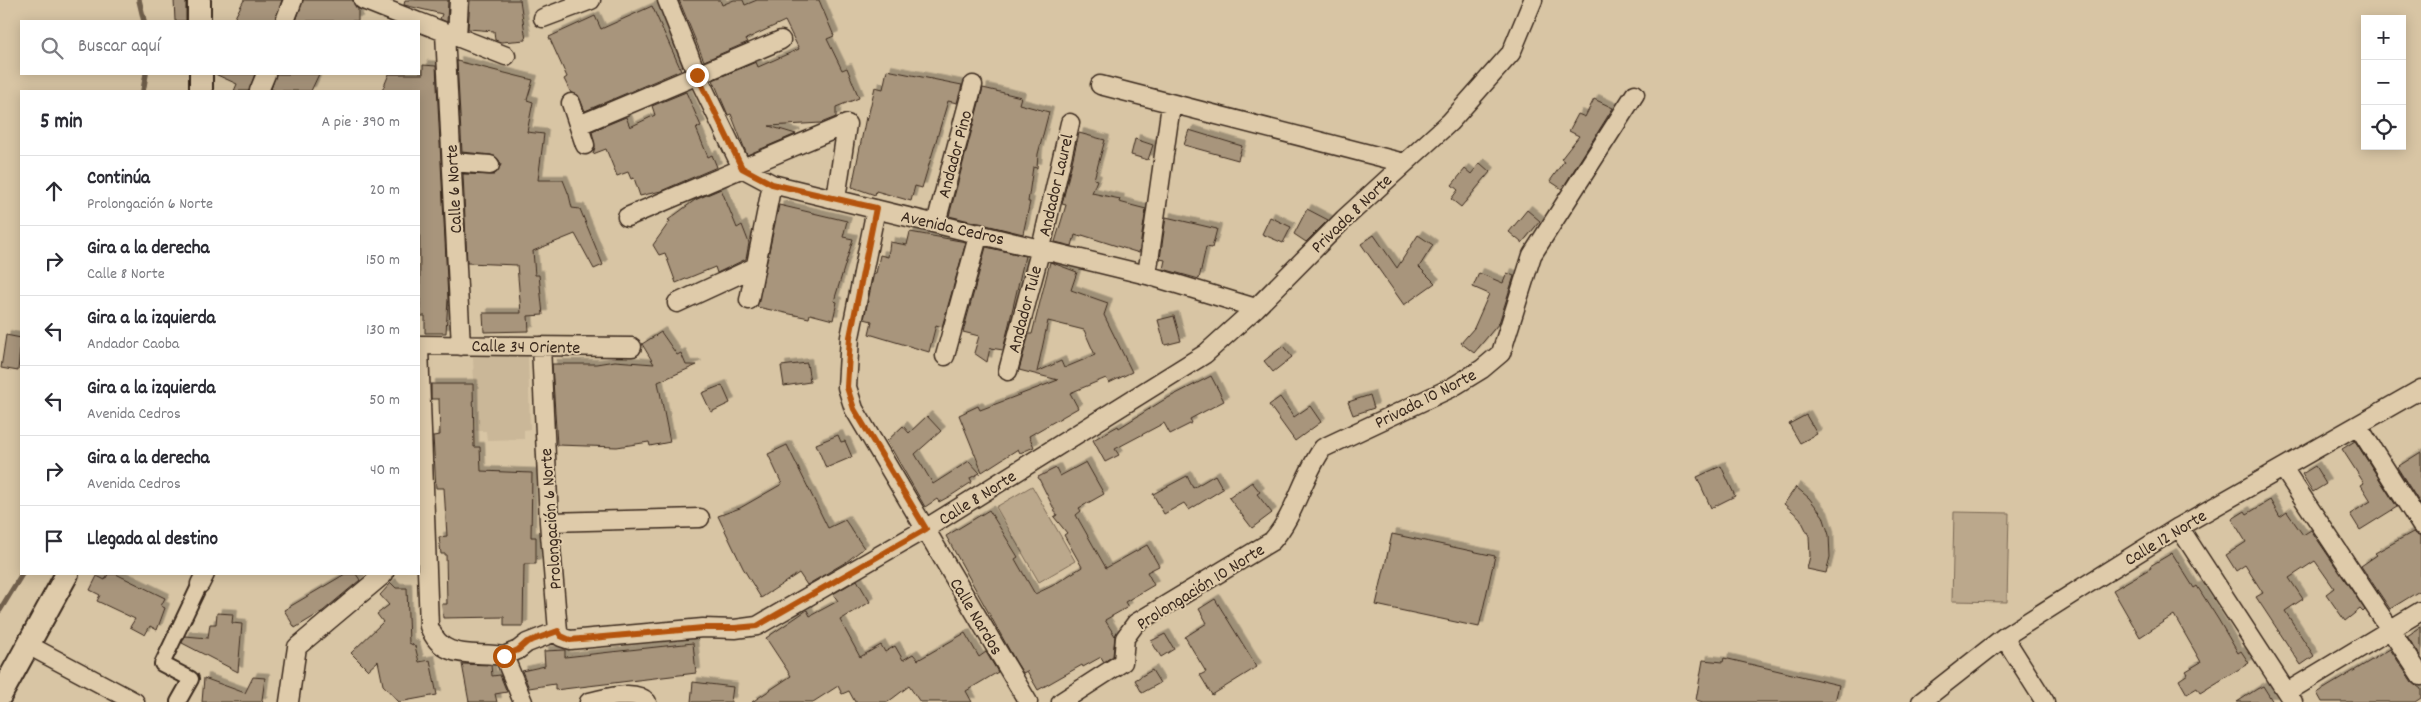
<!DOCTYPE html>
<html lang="es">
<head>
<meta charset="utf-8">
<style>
  :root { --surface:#fff; --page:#f2f2f3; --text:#2b2b33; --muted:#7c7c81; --line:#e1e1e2 }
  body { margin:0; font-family:Dekko,sans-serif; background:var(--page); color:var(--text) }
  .controls { position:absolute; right:15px; top:15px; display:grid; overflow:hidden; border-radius:0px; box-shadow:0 2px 12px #0003 }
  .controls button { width:45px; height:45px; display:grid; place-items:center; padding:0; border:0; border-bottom:1px solid var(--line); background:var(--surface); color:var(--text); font:25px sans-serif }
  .stop { position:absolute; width:15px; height:15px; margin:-11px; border:4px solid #b45309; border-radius:50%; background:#fff }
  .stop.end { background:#b45309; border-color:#fff; box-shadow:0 1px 5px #0008 }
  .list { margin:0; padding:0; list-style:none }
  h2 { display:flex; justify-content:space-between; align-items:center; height:65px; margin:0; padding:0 20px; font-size:21px }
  h2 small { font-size:16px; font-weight:400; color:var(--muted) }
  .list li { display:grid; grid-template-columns:32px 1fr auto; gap:15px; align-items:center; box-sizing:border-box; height:70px; padding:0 20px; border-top:1px solid var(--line) }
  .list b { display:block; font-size:19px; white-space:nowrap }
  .list p { margin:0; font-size:16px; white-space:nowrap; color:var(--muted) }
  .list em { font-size:16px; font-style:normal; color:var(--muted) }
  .icon { flex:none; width:28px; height:28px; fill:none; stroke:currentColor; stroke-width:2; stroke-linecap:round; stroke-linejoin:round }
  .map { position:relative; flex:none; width:2421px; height:702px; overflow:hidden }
  .search { position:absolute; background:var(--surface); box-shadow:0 2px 12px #0003; left:20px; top:20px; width:400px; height:55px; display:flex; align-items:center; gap:12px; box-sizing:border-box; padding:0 18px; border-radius:0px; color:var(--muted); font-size:19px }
  .panel { position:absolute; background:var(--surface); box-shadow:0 2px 12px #0003; left:20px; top:90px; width:400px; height:485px; border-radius:0px }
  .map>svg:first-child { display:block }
  .built { fill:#cab798 }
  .green { fill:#bba88c; stroke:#7b6955 }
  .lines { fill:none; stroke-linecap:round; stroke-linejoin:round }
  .stream { stroke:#705e4b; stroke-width:5.5 }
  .building { fill:#a8957b; stroke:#3b2a1e; fill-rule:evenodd; filter:url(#shadow) }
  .pedestrian-casing { stroke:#3b2a1e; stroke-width:18 }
  .minor-casing { stroke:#3b2a1e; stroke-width:21 }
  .tertiary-casing { stroke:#3b2a1e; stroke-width:26 }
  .pedestrian { stroke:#dfcbaa; stroke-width:14 }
  .minor { stroke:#dfcbaa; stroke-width:18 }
  .tertiary { stroke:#dfcbaa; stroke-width:22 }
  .route { stroke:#b45309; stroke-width:6 }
  .labels { text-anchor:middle; stroke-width:4; stroke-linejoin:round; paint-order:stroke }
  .street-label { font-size:18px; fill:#3b2a1e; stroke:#dfcbaa }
</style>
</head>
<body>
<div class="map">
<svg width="2421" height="702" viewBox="0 0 2421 702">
  <defs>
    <filter id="shadow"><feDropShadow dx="4.5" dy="-4.5" stdDeviation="0" flood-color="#0004"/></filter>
  </defs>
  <rect width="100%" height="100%" fill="#d8c5a4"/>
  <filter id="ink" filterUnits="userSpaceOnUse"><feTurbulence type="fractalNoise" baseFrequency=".02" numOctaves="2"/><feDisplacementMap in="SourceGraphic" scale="10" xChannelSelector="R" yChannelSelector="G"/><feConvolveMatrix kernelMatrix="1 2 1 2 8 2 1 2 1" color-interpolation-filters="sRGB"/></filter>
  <g filter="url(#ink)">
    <path class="built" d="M528 355 530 429 524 430V439L487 440 486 431H476L473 357Z"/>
    <path class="green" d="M1032 486 1075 561 1039 582 996 507Z
      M1954 512 2009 513 2007 602 1952 601Z"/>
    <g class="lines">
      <path class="stream" d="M139 0 144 21
        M143 91 146 74
        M0 610 22 574"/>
    </g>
    <path class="building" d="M174 0H186V21H175Z
      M244 0H282L275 21H233Z
      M303 0H353L358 9V21H296Z
      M405 0H448L447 22 440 19 442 14 404 5Z
      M470 0H520L526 40 501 42 495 40 494 31 468 29Z
      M679 0H720L722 5 734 0H743L745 5 757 0H819L834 36 827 39 842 70 847 68 859 98 836 107V117L821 123 769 126 796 134 747 155 731 114 728 115 713 80 756 62 758 67 799 49 785 21 746 39 748 42 704 61Z
      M652 6 681 70 585 111 578 95 571 93 564 79 567 77 549 37 595 16 601 29Z
      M457 61 533 80 527 100 533 102 527 132 544 134 538 180H563L569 195 572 208 580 209 603 265 594 269 575 234 533 251 535 275H539L543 315 528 316 529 331 484 332 483 313H521L517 265 467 263 463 174 494 175 501 165 499 160 491 155 462 152Z
      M423 65 436 66 448 299 446 333H425V316H420L419 91H382L389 74H423Z
      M887 70 962 85 957 103 948 101 922 188 915 186 911 201 876 191 875 195 852 187 866 117 867 121 875 87 883 89Z
      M215 74H255L249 91H234L237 84Z
      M276 74H319L311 91H276L271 89Z
      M983 88 1021 97 1019 104 1049 112 1038 154 1037 168 1033 167 1028 202H1030L1023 234 949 216Z
      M686 92 701 126 696 128 708 157 712 155 717 167 661 191 640 196 634 178 631 179 628 172 617 176 606 149 593 154 595 147 592 131 626 117 630 127 655 115 652 106Z
      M1594 99 1613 108 1562 189 1550 181 1564 161 1561 159 1579 136 1569 131 1578 114 1585 117Z
      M1189 130 1242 146 1238 160 1184 145Z
      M1079 133 1105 140 1094 179 1097 180 1092 193 1120 199 1119 202 1146 209 1139 253 1082 235 1081 237 1075 235 1072 246 1055 242 1066 205 1062 204Z
      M1135 139 1153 145 1148 160 1131 155Z
      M1480 163 1490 172 1461 207 1451 199 1458 190 1452 185 1465 169 1471 174Z
      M721 189 737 228 742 225 749 243 746 259 717 273 715 267 676 283 665 253 659 255 653 245 670 221 668 220 695 200Z
      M779 205 847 221 843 237 853 239 834 301 837 302 833 320 810 314 809 318 757 307Z
      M1307 209 1328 220 1306 242 1294 234Z
      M1527 210 1540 221 1522 243 1509 232Z
      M1166 217 1217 229 1212 248 1206 247 1199 279 1163 269 1165 260 1160 259Z
      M1270 217 1291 227 1283 243 1262 234Z
      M910 232 966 242 942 327 936 325 929 352 869 334 872 321 864 319 874 273H876L880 255 888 257 890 242 907 245Z
      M1374 235 1397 268 1418 235 1433 245 1419 267 1435 283 1404 305 1361 244Z
      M986 247 1025 256 1003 350 990 348 987 362 974 353 979 336 963 332Z
      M1050 262 1077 272 1071 290 1108 303 1104 315 1132 372 1109 383 1106 378 1070 393 1078 408 1029 436 1034 447 1020 453 1018 449 982 472 959 415 978 406 980 410 1058 380 1019 370 1029 334H1032ZM1048 321 1084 330 1095 355 1064 368 1061 361 1037 372Z
      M1479 273 1503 283 1507 273 1514 276 1499 323 1474 353 1461 343 1474 328 1489 294 1473 287Z
      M1174 316 1181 341 1165 345 1158 320Z
      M661 332 677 355 681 353 686 365H697L658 382 670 442 650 446 649 442 617 447 557 445 552 364H596L615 361 654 364 642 344Z
      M6 335 21 338 18 371 1 368Z
      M1283 346 1292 357 1273 372 1264 361Z
      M807 363 810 382 784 386 781 366Z
      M1211 376 1224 401 1190 419 1192 423 1170 434 1164 423 1115 449 1119 455 1105 462 1093 440 1118 426 1119 428 1162 401Z
      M431 384H473L474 447H480L481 471 532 473 531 537H536V564H524L523 626H504V617L443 618 442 604H447L446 554H441L439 537 447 536 444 488H436L433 436 440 435 439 399H431Z
      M722 385 730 403 711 412 702 393Z
      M1370 395 1374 408 1353 415 1348 402Z
      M1280 397 1294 417 1310 406 1321 422 1295 441 1269 405Z
      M1806 415 1817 434 1800 443 1789 424Z
      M927 416 941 431 915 454 933 484 969 461 980 473 970 478 972 482 952 495 939 502 937 499 925 507 887 441 903 426 909 433Z
      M838 435 841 442 845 441 852 457 826 468 816 444Z
      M2355 441 2397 507 2360 530 2350 514 2371 501 2361 485 2364 483 2342 449Z
      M787 445 828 528 845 520 864 548 846 562 807 585 799 573 761 598 743 568 718 516 740 508 782 484 768 454Z
      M2421 452V505L2397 467Z
      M1086 462 1104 494 1079 508 1081 511 1076 515 1106 568 1147 545 1159 566 1147 572 1154 585 1125 602 1128 607 1105 620 1115 636 1113 656 1104 662 1101 657 1083 667 1082 665 1038 690 1027 671 1023 673 1016 662 946 536 989 510 1018 557 1015 559 1035 594 1052 586 1082 567 1064 535 1067 533 1054 517 1057 515 1038 477 1056 468 1060 476Z
      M1721 466 1735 496 1711 508 1697 477Z
      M2315 466 2326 484 2313 492 2302 474Z
      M1215 475 1223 489 1189 510 1184 503 1164 514 1153 494 1187 476 1193 488Z
      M1252 482 1260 492 1257 494 1272 513 1252 528 1229 498Z
      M1796 487 1809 498 1823 516 1829 535 1830 557 1826 573 1807 569 1810 556 1809 536 1800 518 1784 504Z
      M2270 500 2280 517 2287 512 2303 535 2311 530 2365 610 2363 612 2360 609 2345 621 2326 594 2334 588 2315 561 2289 578 2303 599 2285 611 2314 656 2301 665 2256 597 2263 593 2245 565 2236 571 2226 555 2246 542 2232 519 2245 511 2247 514Z
      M2413 532 2421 536V590L2390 609 2361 566 2377 555 2375 553Z
      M1392 534 1495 556 1479 627 1376 605Z
      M2172 553 2194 588 2197 586 2218 619 2238 653 2241 651 2249 663 2200 693 2197 688 2187 694 2179 680 2188 674 2186 671 2201 662 2174 615 2140 637 2113 590 2151 568 2150 566Z
      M108 574H116L165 598 161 606 165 608 157 630 150 626 145 635 130 627 135 619 97 601 100 595 90 590 97 576 105 580Z
      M345 574H356L360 580 323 611 295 628 284 610Z
      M857 580 870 602 840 620 860 657 881 645 885 652 895 646 903 660 913 654 918 660 965 633 979 657 986 652 998 672 966 691 972 702H920L909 686 888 702H855L849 691 842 694 838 686 813 702H752L791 676 766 638 807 610 810 616 838 601 833 594Z
      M391 583 396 588H407L409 643 415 646 419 662 430 660 437 695 399 702 383 685 378 661 368 670 351 653 383 622 377 614 389 605 380 595Z
      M1215 599 1257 667 1212 695 1200 675 1206 672 1185 637 1207 623 1199 609Z
      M217 613 233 614 232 623 242 624 238 672 182 643 185 636 208 638 210 624H216Z
      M2421 627V657L2407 636Z
      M1165 634 1174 649 1161 657 1151 641Z
      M693 643 696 673 555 690V684L529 688 522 671 545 666 544 651 565 650V657Z
      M2390 649 2412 682 2421 689V698L2415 702H2322L2317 693Z
      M1724 658 1839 685 1835 702H1703L1696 700 1703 660 1723 662Z
      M462 664 491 665 492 676 500 675 507 692 495 694 497 702H469Z
      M1152 670 1160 683 1142 693 1135 680Z
      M253 677 265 678 262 700 264 702H202L204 678 245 693Z
      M693 682 733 687 731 702H691Z
      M2263 686 2273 702H2237L2257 689Z"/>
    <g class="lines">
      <g class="pedestrian-casing">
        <path id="pedestrian" d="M178 702 191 679 162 664 200 584"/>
      </g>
      <g class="minor-casing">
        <path id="minor" d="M363 0 416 21
          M667 0 697 75 742 168 772 184 1147 275 1256 308
          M543 18 591 0
          M285 21 293 0
          M419 22 506 56
          M445 33 461 346
          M457 37 459 0
          M1100 85 1404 163
          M259 91 266 74
          M571 103 585 145
          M579 125 781 40
          M452 162 490 165
          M836 199 847 124
          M876 209 850 337 847 387 854 409 1028 702
          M627 217 847 124
          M936 223 973 85
          M1147 275 1171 105
          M749 300 772 184
          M677 303 755 267
          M419 345 632 347
          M541 346 549 522 558 631
          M419 348 429 626C442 662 473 651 504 656
          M945 356 979 233
          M1008 371 1041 248 1070 123
          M2358 426 2421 525
          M2283 468 2421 676
          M549 522 700 518
          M2179 527 2293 702
          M200 584 205 574
          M558 631 561 637 570 640 703 628 735 629 757 626 925 529 1205 354 1256 308 1344 219 1450 122 1511 53 1533 0
          M2004 637 2045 702
          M28 645 135 702
          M504 656 518 650 527 643 558 631
          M504 656 523 702
          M2287 692 2421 611
          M289 702 297 647 384 574
          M589 702C604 699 635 688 647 702
          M1061 702 1123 662 1125 638 1136 623 1272 541C1296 514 1302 477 1323 448L1451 388 1482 369 1501 353 1532 255 1635 94
          M1921 702 2004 637 2086 585 2179 527 2421 389"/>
      </g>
      <g class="tertiary-casing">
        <path id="tertiary" d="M199 0V21
          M201 74V91
          M0 696 67 574"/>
      </g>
      <use href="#pedestrian" class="pedestrian"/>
      <use href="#minor" class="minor"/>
      <use href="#tertiary" class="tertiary"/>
    </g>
  </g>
  <g class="lines" filter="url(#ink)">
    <path class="route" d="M504 656 518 650 527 642 558 631 561 636 570 640 703 628H735L757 626 926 529 854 409 847 387 850 337 876 208 772 184 742 168 697 75"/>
  </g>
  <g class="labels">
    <g class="street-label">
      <text transform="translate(954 154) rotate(-75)" y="6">Andador Pino</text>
      <text transform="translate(1055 185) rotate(-77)" y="6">Andador Laurel</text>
      <text transform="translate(453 189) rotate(-93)" y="6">Calle 6 Norte</text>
      <text transform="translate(1351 213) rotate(-44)" y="6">Privada 8 Norte</text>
      <text transform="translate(953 227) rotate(13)" y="6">Avenida Cedros</text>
      <text transform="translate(1024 309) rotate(-75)" y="6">Andador Tule</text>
      <text transform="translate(526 346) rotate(1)" y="6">Calle 34 Oriente</text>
      <text transform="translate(1425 398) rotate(-27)" y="6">Privada 10 Norte</text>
      <text transform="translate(977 497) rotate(-32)" y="6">Calle 8 Norte</text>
      <text transform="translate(550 519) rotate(-94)" y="6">Prolongación 6 Norte</text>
      <text transform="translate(2165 537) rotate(-31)" y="6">Calle 12 Norte</text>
      <text transform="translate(1200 586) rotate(-32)" y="6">Prolongación 10 Norte</text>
      <text transform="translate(977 616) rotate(59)" y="6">Calle Nardos</text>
    </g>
  </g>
</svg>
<div class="controls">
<button>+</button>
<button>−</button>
<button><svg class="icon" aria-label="locate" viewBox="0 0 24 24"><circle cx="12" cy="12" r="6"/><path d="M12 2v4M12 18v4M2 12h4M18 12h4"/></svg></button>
</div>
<div class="stop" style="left:504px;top:656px"></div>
<div class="stop end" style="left:697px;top:75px"></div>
<div class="search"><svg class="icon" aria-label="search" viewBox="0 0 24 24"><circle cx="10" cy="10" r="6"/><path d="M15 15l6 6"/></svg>Buscar aquí</div>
<section class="panel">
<h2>5 min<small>A pie · 390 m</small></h2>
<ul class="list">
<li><svg class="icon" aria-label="ahead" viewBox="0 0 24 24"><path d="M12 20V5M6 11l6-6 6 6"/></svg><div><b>Continúa</b><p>Prolongación 6 Norte</p></div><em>20 m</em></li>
<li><svg class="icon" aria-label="right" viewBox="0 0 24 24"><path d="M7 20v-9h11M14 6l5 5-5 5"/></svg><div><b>Gira a la derecha</b><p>Calle 8 Norte</p></div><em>150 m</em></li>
<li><svg class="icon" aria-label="left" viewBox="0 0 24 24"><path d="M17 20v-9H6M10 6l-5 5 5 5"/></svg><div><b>Gira a la izquierda</b><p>Andador Caoba</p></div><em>130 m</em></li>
<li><svg class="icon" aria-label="left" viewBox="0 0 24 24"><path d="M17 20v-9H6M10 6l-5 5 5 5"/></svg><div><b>Gira a la izquierda</b><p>Avenida Cedros</p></div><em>50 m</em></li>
<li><svg class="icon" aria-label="right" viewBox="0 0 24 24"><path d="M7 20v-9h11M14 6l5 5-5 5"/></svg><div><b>Gira a la derecha</b><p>Avenida Cedros</p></div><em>40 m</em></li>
<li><svg class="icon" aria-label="arrive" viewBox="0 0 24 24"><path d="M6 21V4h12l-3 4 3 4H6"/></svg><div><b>Llegada al destino</b></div></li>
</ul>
</section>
</div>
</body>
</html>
